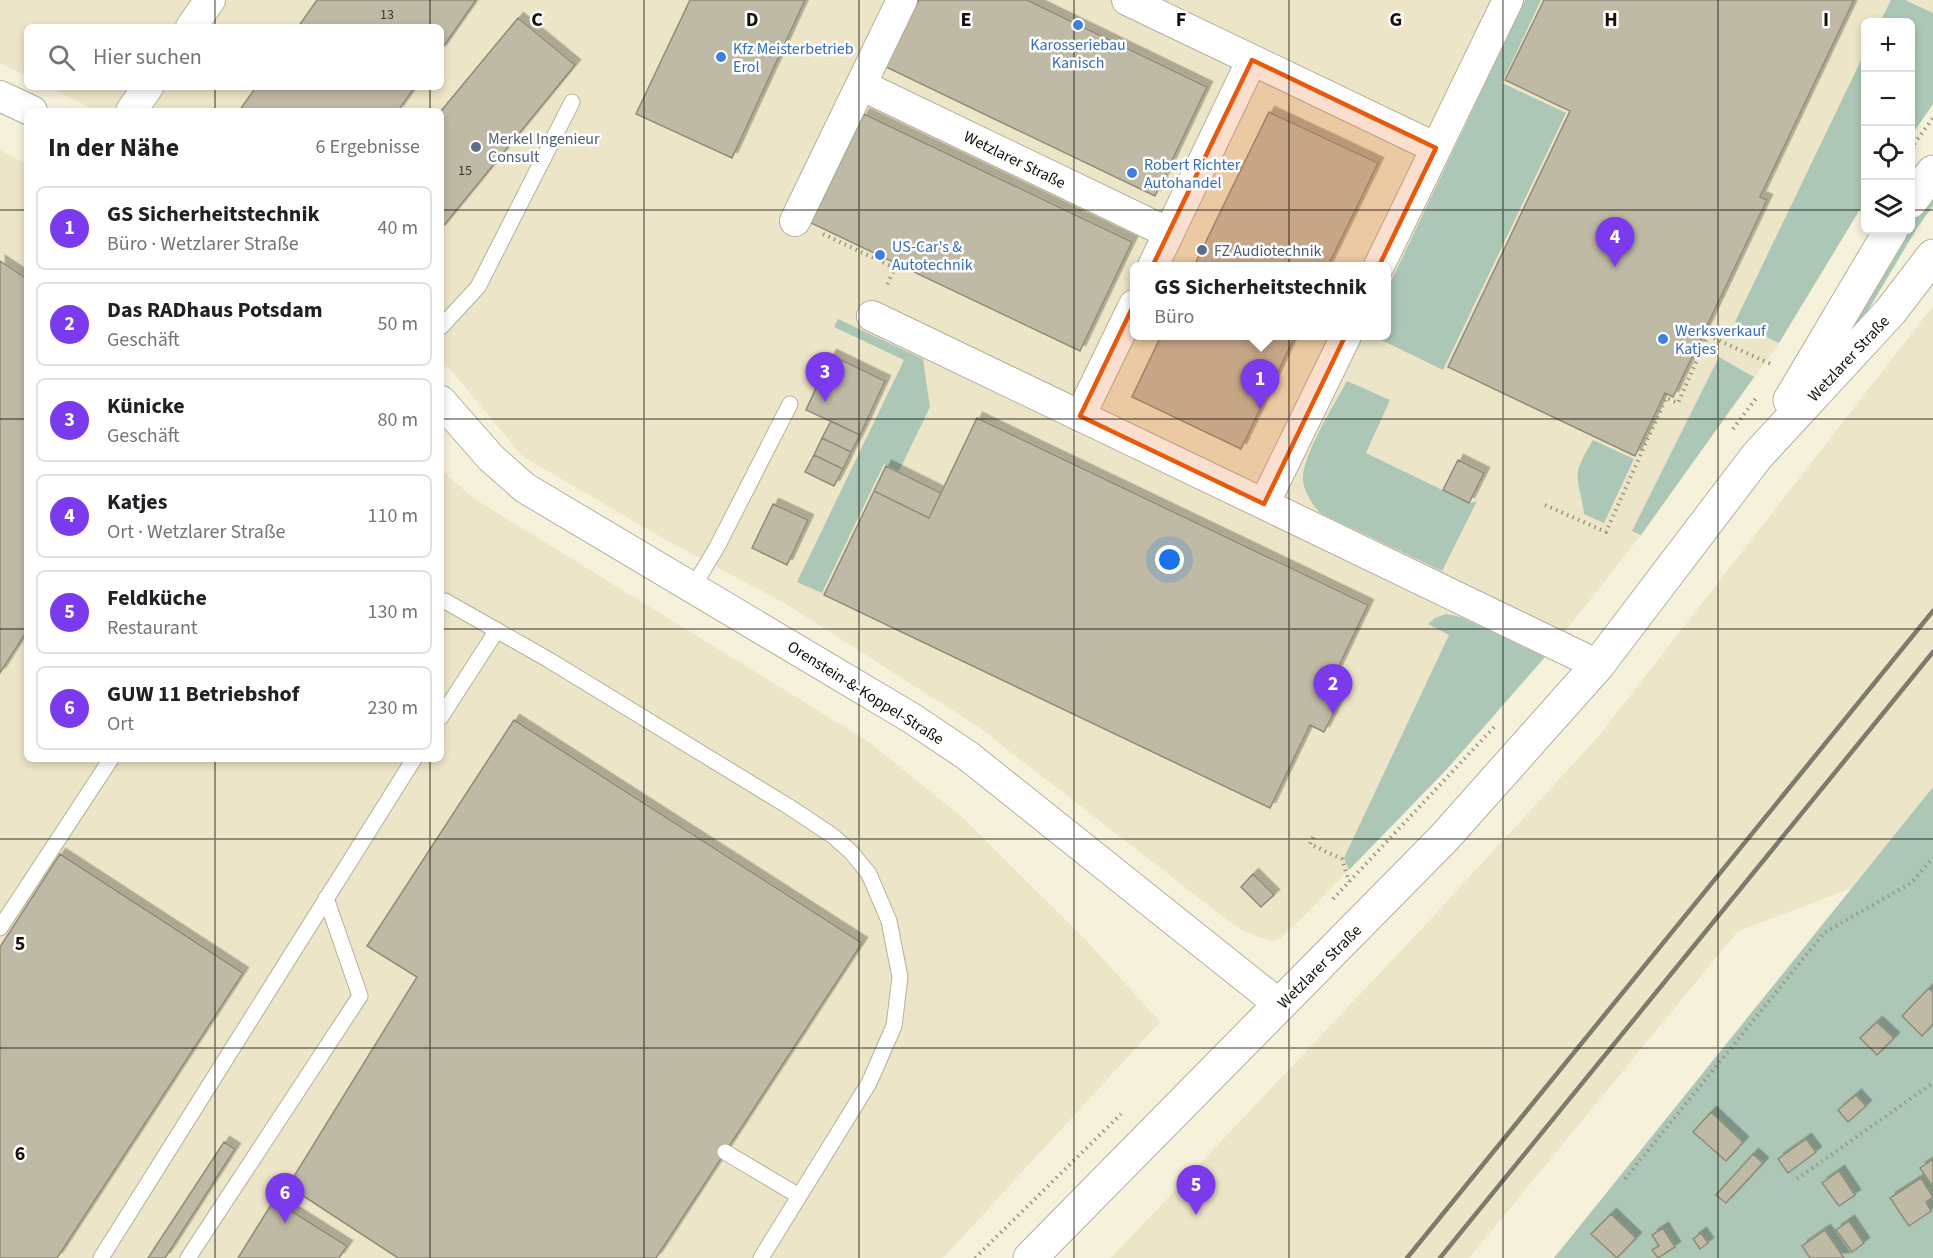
<!DOCTYPE html>
<html lang="de">
<head>
<meta charset="utf-8">
<style>
  :root { --surface:#fff; --page:#f6f6f6; --text:#202124; --muted:#757577; --line:#e0e0e0; --accent:#7c3aed }
  body { margin:0; font-family:"Source Sans 3",sans-serif; background:var(--page); color:var(--text) }
  .controls { position:absolute; right:18px; top:18px; display:grid; overflow:hidden; border-radius:9px; box-shadow:0 3px 9px #0003 }
  .controls button { width:54px; height:54px; display:grid; place-items:center; padding:0; border:0; border-bottom:2px solid var(--line); background:var(--surface); color:var(--text); font:30px sans-serif }
  .you { position:absolute; left:1170px; top:560px; width:21px; height:21px; margin:-15px; border:4px solid #fff; border-radius:50%; background:#1a73e8; box-shadow:0 0 0 9px #1a73e833 }
  .badge { display:grid; place-items:center; width:39px; height:39px; border-radius:50%; background:var(--accent); color:#fff; font-size:20px; font-weight:700 }
  .pin { position:absolute; translate:-50% -50px; filter:drop-shadow(0 2px 3px #0008) }
  .pin::after { content:''; position:absolute; top:32px; width:21px; height:18px; background:inherit; clip-path:polygon(0 0,100% 0,50% 100%) }
  .popup { position:absolute; left:1130px; top:262px; width:261px; height:78px; box-sizing:border-box; display:grid; place-content:center; border-radius:9px; background:var(--surface); filter:drop-shadow(0 2px 4px #0005); font-size:20px; white-space:nowrap; color:var(--muted) }
  .popup b { font-size:22px; color:var(--text) }
  .popup::after { content:''; position:absolute; left:50%; top:100%; margin-left:-12px; border:12px solid transparent; border-top-color:var(--surface) }
  .list { margin:0; padding:0; list-style:none }
  h2 { display:flex; justify-content:space-between; align-items:center; height:78px; margin:0; padding:0 24px; font-size:26px }
  h2 small { font-size:20px; font-weight:400; color:var(--muted) }
  .list li { display:grid; grid-template-columns:39px 1fr auto; gap:18px; align-items:center; box-sizing:border-box; height:84px; margin:0 12px 12px; padding:0 12px; border:2px solid var(--line); border-radius:9px }
  .list b { display:block; font-size:22px; white-space:nowrap }
  .list p { margin:0; font-size:20px; white-space:nowrap; color:var(--muted) }
  .list em { font-size:20px; font-style:normal; color:var(--muted) }
  .icon { flex:none; width:33px; height:33px; fill:none; stroke:currentColor; stroke-width:2; stroke-linecap:round; stroke-linejoin:round }
  .map { position:relative; flex:none; width:1933px; height:1258px; overflow:hidden }
  .search { position:absolute; background:var(--surface); box-shadow:0 3px 9px #0003; left:24px; top:24px; width:420px; height:66px; display:flex; align-items:center; gap:15px; box-sizing:border-box; padding:0 21px; border-radius:9px; color:var(--muted); font-size:22px }
  .panel { position:absolute; background:var(--surface); box-shadow:0 3px 9px #0003; left:24px; top:108px; width:420px; height:654px; border-radius:9px }
  .map>svg:first-child { display:block }
  .built { fill:#ede5c8; fill-rule:evenodd }
  .green { fill:#acc7b6 }
  .building { fill:#bfbaa5; stroke:#908c78; stroke-width:1.5; filter:url(#shadow) }
  .lines { fill:none; stroke-linecap:round; stroke-linejoin:round }
  .lane-casing { stroke:#b5b09c; stroke-width:17 }
  .street-casing { stroke:#b5b09c; stroke-width:32 }
  .secondary-casing { stroke:#b5b09c; stroke-width:35 }
  .path { stroke:#999585; stroke-width:4; stroke-dasharray:1.5 4.5; stroke-linecap:butt }
  .lane { stroke:#fff; stroke-width:15 }
  .street { stroke:#fff; stroke-width:30 }
  .secondary { stroke:#fff; stroke-width:33 }
  .rail { stroke:#7e7a6c; stroke-width:4.5 }
  .marked { fill:#e8590c; fill-opacity:0.2; stroke:#e8590c; stroke-width:4.5; stroke-linejoin:round }
  .grid { fill:none; stroke:#131109; stroke-width:1.5; stroke-opacity:0.55 }
  .shop-dot { fill:#3f7fe0; stroke:#fff; stroke-width:2 }
  .service-dot { fill:#5c6f8a; stroke:#fff; stroke-width:2 }
  .labels { text-anchor:middle; stroke-width:5; stroke-linejoin:round; paint-order:stroke }
  .number-label { font-size:14px; fill:#3e3b30 }
  .shop-label { font-size:16px; fill:#366cbe; stroke:#fff; text-anchor:start }
  .service-label { font-size:16px; fill:#4e5e75; stroke:#fff; text-anchor:start }
  .street-label { font-size:16px; fill:#131109; stroke:#fff }
  .grid-label { font-size:20px; text-anchor:middle; font-weight:bold; fill:#131109; stroke:#fff; stroke-width:5; stroke-linejoin:round; paint-order:stroke }
</style>
</head>
<body>
<div class="map">
<svg width="1933" height="1258" viewBox="0 0 1933 1258">
  <defs>
    <filter id="shadow"><feDropShadow dx="5.5" dy="-5.5" stdDeviation="0" flood-color="#0004"/></filter>
  </defs>
  <rect width="100%" height="100%" fill="#f6f1db"/>
  <path class="built" d="M0 0H1933V104L1911 136 1910 22H1866L1865 201 1779 343 1641 535 1545 657 1447 769 1301 919 1281 938 1273 941 1256 936 1239 929 977 726 786 604 659 536 522 456 441 358V111H97L49 87H441V27H27V76L0 63ZM1134 266H1386V336H1134Z
    M0 150 27 165V759H441V470L473 498 869 742 963 818 1084 938 1160 1022 943 1258H0Z
    M1933 306V787L1852 888 1738 931 1469 1258H1111L1414 937 1598 737Z"/>
  <path class="green" d="M1525 0H1541L1502 83 1566 113 1443 370 1373 336H1386V292Z
    M1891 0H1905L1933 13V104L1911 136 1910 22H1880Z
    M1865 52V201L1779 343 1735 322Z
    M1933 190V206L1917 228 1854 334 1846 330 1906 230H1910L1911 222Z
    M838 319 923 359 930 407 899 471 884 464 822 593 797 582 904 360 834 327Z
    M1719 357 1754 377 1641 535 1632 531Z
    M1347 381 1390 400 1366 453 1469 503 1477 501 1442 571 1320 513C1312 504 1304 492 1303 480 1301 458 1335 403 1347 381Z
    M1593 440 1634 459 1604 523 1584 514C1583 502 1576 481 1578 471 1580 461 1588 449 1593 440Z
    M1446 614 1461 617 1545 657 1447 769 1349 870 1344 858 1449 635 1428 624 1435 618Z
    M1933 787V1258H1554Z"/>
  <path class="building" d="M317 0H476L441 50V27H298Z
    M690 0H805L732 158 636 114Z
    M919 0H1027L1207 87 1155 196 886 67Z
    M1544 0H1854L1760 197 1767 200 1673 397 1665 393 1635 456 1448 367 1570 111 1505 80Z
    M518 18 575 65 441 229V111Z
    M256 87H415L398 111H239Z
    M1269 112 1378 163 1365 190 1328 266H1194Z
    M864 114 1132 242 1080 351 811 223Z
    M0 261 27 279V631L0 673Z
    M1161 336H1295L1241 449 1132 397Z
    M831 355 885 381 860 435 806 410Z
    M977 418 1368 605 1328 689 1342 696 1324 732 1310 725 1270 808 824 595 874 491 929 518Z
    M831 421 860 435 851 452 822 438Z
    M822 438 851 452 843 469 814 455Z
    M814 455 843 469 834 486 805 472Z
    M1458 460 1484 473 1469 503 1443 490Z
    M886 466 941 493 929 518 874 491Z
    M773 504 808 520 787 565 752 548Z
    M514 720 862 943 656 1258H398L288 1186 417 977 367 946Z
    M60 854 243 973 57 1258H0V947Z
    M1253 874 1274 895 1261 907 1241 887Z
    M1929 988 1933 992V1024L1922 1036 1902 1016Z
    M1877 1022 1894 1038 1877 1055 1860 1038Z
    M1856 1095 1866 1106 1848 1122 1838 1110Z
    M1711 1112 1743 1142 1726 1161 1693 1132Z
    M1806 1139 1816 1152 1788 1173 1778 1159Z
    M224 1142 235 1149 165 1258H148Z
    M1753 1154 1763 1163 1726 1203 1716 1195Z
    M1932 1160 1933 1162V1187L1920 1168Z
    M1839 1171 1855 1195 1839 1206 1822 1183Z
    M1921 1178 1933 1197 1926 1202 1931 1211 1909 1226 1890 1198Z
    M274 1200 347 1246 339 1258H238Z
    M1611 1214 1636 1238 1617 1258 1591 1234Z
    M1849 1221 1864 1243 1852 1252 1836 1230Z
    M1663 1228 1675 1247 1658 1258 1652 1250 1659 1246 1652 1235Z
    M1825 1230 1844 1258H1810L1802 1246Z
    M1701 1233 1708 1243 1700 1249 1693 1239Z"/>
  <g class="lines">
    <g class="lane-casing">
      <path id="lane" d="M441 327 478 287 572 102
        M693 587 717 547 790 404
        M441 601H445L549 660 791 808 833 836 852 853 869 874 889 921 900 977 894 1026 869 1083 761 1258
        M441 717 497 630
        M0 928 111 759
        M725 1152 799 1196
        M101 1258 414 759
        M188 1258 360 996 326 898"/>
    </g>
    <g class="street-casing">
      <path id="street" d="M1127 0 1436 148
        M191 27 210 0
        M861 85 1169 233
        M0 96 32 111
        M131 111 148 87
        M795 221 902 0
        M1153 266 1252 60
        M1379 266 1508 0
        M872 316 1264 504 1346 336
        M441 401 491 458 525 488 913 719 968 756 1280 1005
        M1080 416 1134 305
        M1264 504 1598 665"/>
    </g>
    <g class="secondary-casing">
      <path id="secondary" d="M1910 202 1933 172
        M1790 400 1891 230
        M1030 1258 1444 838 1598 665 1757 456 1890 312 1933 256"/>
    </g>
    <path class="path" d="M1914 144 1933 118
      M823 234 895 268 886 287
      M1703 333 1773 365
      M1733 429 1757 397
      M1545 505 1606 532 1666 398 1678 403 1708 335
      M1313 837 1310 844 1342 859 1349 882
      M1333 899 1496 725
      M1625 1179 1824 933 1911 883 1933 858
      M1797 1179 1933 1083
      M975 1258 1121 1114"/>
    <use href="#lane" class="lane"/>
    <use href="#street" class="street"/>
    <use href="#secondary" class="secondary"/>
    <path class="rail" d="M1407 1258 1933 611
      M1440 1258 1933 652"/>
  </g>
  <path class="marked" d="M1252 60 1436 148 1264 504 1080 416Z"/>
  <path class="grid" d="M215 0V27M430 0V27M644 0V1258M859 0V1258M1074 0V1258M1289 0V1258M1503 0V1258M1718 0V1258M215 87V111M430 87V111M0 210H27M441 210H1866M1910 210H1933M0 419H27M441 419H1933M0 629H27M441 629H1933M215 759V1258M430 759V1258M0 839H1933M0 1048H1933"/>
  <g class="shop-dot">
    <circle cx="1078" cy="25" r="6"/>
    <circle cx="721" cy="57" r="6"/>
    <circle cx="1132" cy="173" r="6"/>
    <circle cx="880" cy="255" r="6"/>
    <circle cx="1663" cy="339" r="6"/>
  </g>
  <g class="service-dot">
    <circle cx="476" cy="147" r="6"/>
    <circle cx="1202" cy="250" r="6"/>
  </g>
  <g class="labels">
    <g class="number-label">
      <text x="387" y="19">13</text>
      <text x="465" y="175">15</text>
    </g>
    <g class="shop-label">
      <text x="1078" y="50" text-anchor="middle">Karosseriebau<tspan x="1078" dy="18">Kanisch</tspan></text>
      <text x="733" y="54">Kfz Meisterbetrieb<tspan x="733" dy="18">Erol</tspan></text>
      <text x="1144" y="170">Robert Richter<tspan x="1144" dy="18">Autohandel</tspan></text>
      <text x="892" y="252">US-Car's &amp;<tspan x="892" dy="18">Autotechnik</tspan></text>
      <text x="1675" y="336">Werksverkauf<tspan x="1675" dy="18">Katjes</tspan></text>
    </g>
    <g class="service-label">
      <text x="488" y="144">Merkel Ingenieur<tspan x="488" dy="18">Consult</tspan></text>
      <text x="1214" y="256">FZ Audiotechnik</text>
    </g>
    <g class="street-label">
      <text transform="translate(1015 159) rotate(26)" y="6">Wetzlarer Straße</text>
      <text transform="translate(1848 358) rotate(-47)" y="6">Wetzlarer Straße</text>
      <text transform="translate(866 692) rotate(32)" y="6">Orenstein-&amp;-Koppel-Straße</text>
      <text transform="translate(1319 966) rotate(-45)" y="6">Wetzlarer Straße</text>
    </g>
  </g>
  <g class="grid-label">
    <text x="537" y="26">C</text>
    <text x="752" y="26">D</text>
    <text x="966" y="26">E</text>
    <text x="1181" y="26">F</text>
    <text x="1396" y="26">G</text>
    <text x="1611" y="26">H</text>
    <text x="1826" y="26">I</text>
    <text x="20" y="950">5</text>
    <text x="20" y="1160">6</text>
  </g>
</svg>
<div class="controls">
<button>+</button>
<button>−</button>
<button><svg class="icon" aria-label="locate" viewBox="0 0 24 24"><circle cx="12" cy="12" r="6"/><path d="M12 2v4M12 18v4M2 12h4M18 12h4"/></svg></button>
<button><svg class="icon" aria-label="layers" viewBox="0 0 24 24"><path d="M12 4l9 5-9 5-9-5zM3 14l9 5 9-5"/></svg></button>
</div>
<div class="you"></div>
<div class="pin badge" style="left:1260px;top:409px">1</div>
<div class="popup"><b>GS Sicherheitstechnik</b>Büro</div>
<div class="pin badge" style="left:1333px;top:714px">2</div>
<div class="pin badge" style="left:825px;top:402px">3</div>
<div class="pin badge" style="left:1615px;top:267px">4</div>
<div class="pin badge" style="left:1196px;top:1215px">5</div>
<div class="pin badge" style="left:285px;top:1223px">6</div>
<div class="search"><svg class="icon" aria-label="search" viewBox="0 0 24 24"><circle cx="10" cy="10" r="6"/><path d="M15 15l6 6"/></svg>Hier suchen</div>
<section class="panel">
<h2>In der Nähe<small>6 Ergebnisse</small></h2>
<ul class="list">
<li><span class="badge">1</span><div><b>GS Sicherheitstechnik</b><p>Büro · Wetzlarer Straße</p></div><em>40 m</em></li>
<li><span class="badge">2</span><div><b>Das RADhaus Potsdam</b><p>Geschäft</p></div><em>50 m</em></li>
<li><span class="badge">3</span><div><b>Künicke</b><p>Geschäft</p></div><em>80 m</em></li>
<li><span class="badge">4</span><div><b>Katjes</b><p>Ort · Wetzlarer Straße</p></div><em>110 m</em></li>
<li><span class="badge">5</span><div><b>Feldküche</b><p>Restaurant</p></div><em>130 m</em></li>
<li><span class="badge">6</span><div><b>GUW 11 Betriebshof</b><p>Ort</p></div><em>230 m</em></li>
</ul>
</section>
</div>
</body>
</html>
